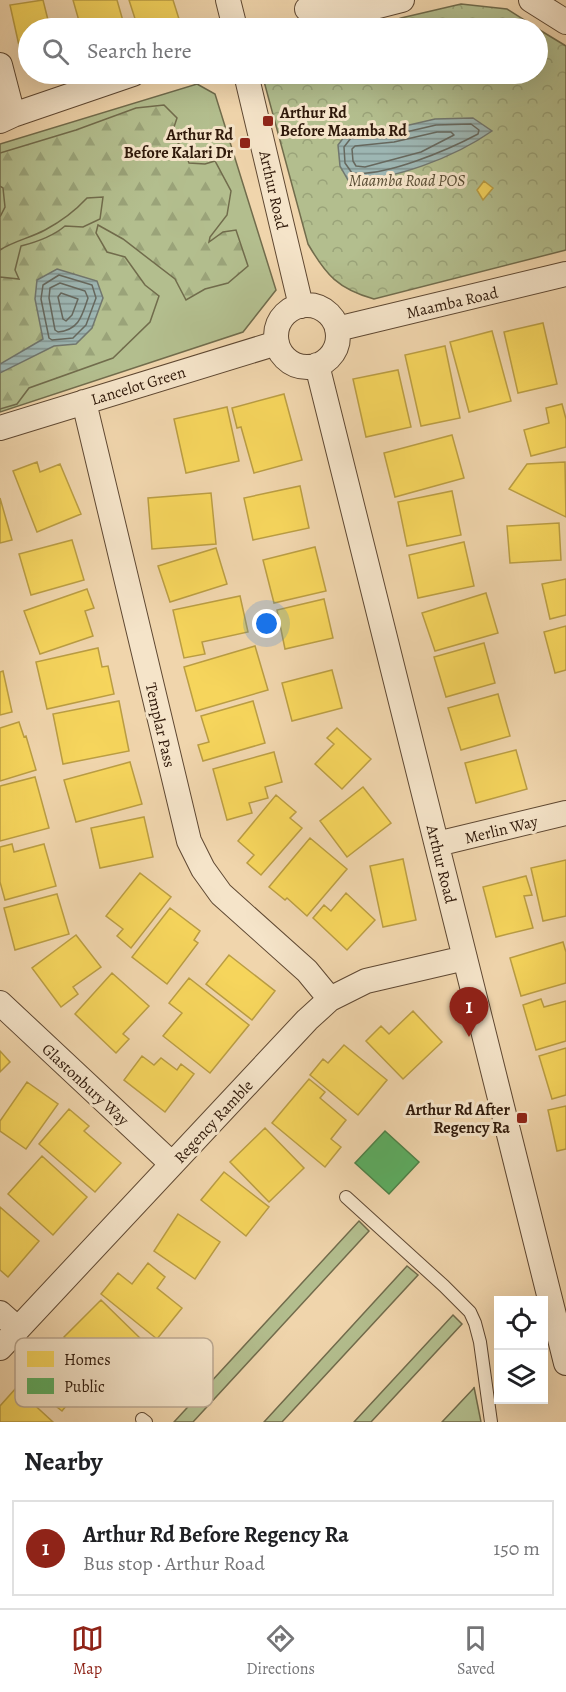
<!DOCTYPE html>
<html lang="en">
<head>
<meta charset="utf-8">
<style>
  :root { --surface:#fff; --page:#f2f2f2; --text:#202124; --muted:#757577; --line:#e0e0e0; --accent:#8f2418 }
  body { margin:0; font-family:Alegreya,serif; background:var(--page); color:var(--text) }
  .controls { position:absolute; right:18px; bottom:18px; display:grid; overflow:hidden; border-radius:0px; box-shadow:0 6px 24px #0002 }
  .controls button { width:54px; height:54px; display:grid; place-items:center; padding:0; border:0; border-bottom:2px solid var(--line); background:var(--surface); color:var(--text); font:30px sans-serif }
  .you { position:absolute; left:267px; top:624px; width:21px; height:21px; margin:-15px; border:4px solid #fff; border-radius:50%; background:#1a73e8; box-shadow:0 0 0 9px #1a73e833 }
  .badge { display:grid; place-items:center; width:39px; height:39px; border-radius:50%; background:var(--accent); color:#fff; font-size:20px; font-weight:700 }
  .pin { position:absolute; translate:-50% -50px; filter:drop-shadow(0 2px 3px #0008) }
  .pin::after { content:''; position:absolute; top:32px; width:21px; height:18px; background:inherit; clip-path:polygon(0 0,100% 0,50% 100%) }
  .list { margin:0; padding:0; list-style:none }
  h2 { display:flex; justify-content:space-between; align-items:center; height:78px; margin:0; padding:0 24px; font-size:26px }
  h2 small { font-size:20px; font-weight:400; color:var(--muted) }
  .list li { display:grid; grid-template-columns:39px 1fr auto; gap:18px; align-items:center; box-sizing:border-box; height:96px; margin:0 12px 12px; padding:0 12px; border:2px solid var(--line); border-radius:0px }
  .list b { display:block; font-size:22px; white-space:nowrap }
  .list p { margin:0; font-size:20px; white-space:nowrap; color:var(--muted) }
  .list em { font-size:20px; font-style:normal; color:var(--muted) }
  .icon { flex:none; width:33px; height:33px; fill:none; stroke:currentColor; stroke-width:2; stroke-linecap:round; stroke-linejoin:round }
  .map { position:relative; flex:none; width:566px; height:1422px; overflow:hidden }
  .search { position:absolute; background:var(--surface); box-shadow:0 6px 24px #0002; left:18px; right:18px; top:18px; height:66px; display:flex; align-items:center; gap:15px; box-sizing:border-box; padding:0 21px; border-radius:33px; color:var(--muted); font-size:22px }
  .sheet { height:186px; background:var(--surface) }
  nav { display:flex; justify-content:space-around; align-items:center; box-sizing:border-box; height:84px; border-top:2px solid var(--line); background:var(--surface); font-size:16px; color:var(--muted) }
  nav a { display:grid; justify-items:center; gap:3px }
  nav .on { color:var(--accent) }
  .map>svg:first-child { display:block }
  .grass { fill:#b3be8e; stroke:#716c4c; stroke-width:1.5 }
  .forest { fill:url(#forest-firs); stroke:#716c4c; stroke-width:1.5 }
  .park { fill:url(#park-crowns); stroke:#716c4c; stroke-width:1.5 }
  .water { fill:url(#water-rules); stroke:#71776f; stroke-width:1.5 }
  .homes { fill:#f6d55c; stroke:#ba9d43; stroke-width:1.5 }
  .public { fill:#5aae61; stroke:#4d8147; stroke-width:1.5 }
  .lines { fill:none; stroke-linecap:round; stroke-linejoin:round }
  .shore { stroke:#66685e; stroke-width:1.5 }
  .service-casing { stroke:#5f4832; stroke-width:14 }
  .minor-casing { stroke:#5f4832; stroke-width:26 }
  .service { stroke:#f5e4c9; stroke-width:12 }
  .minor { stroke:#f5e4c9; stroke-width:24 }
  .poi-dot { fill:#8f2418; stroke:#f5e4c9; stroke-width:2 }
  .labels { text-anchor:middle; stroke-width:6; stroke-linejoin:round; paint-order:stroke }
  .poi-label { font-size:16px; font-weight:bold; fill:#2f190a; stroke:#f5e4c9; text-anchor:end }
  .park-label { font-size:16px; font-style:italic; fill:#574b32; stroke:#f5e4c9 }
  .street-label { font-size:16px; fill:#2f190a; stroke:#f5e4c9 }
  .key { fill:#f5e4c9; stroke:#baa790; stroke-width:1.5 }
  .key-label { font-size:16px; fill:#2f190a }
</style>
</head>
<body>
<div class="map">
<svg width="566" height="1422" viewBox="0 0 566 1422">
  <defs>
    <pattern id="forest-firs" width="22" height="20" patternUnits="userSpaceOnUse" patternTransform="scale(1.5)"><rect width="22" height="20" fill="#b3be8e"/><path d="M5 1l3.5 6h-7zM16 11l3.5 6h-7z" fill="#9aa379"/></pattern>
    <pattern id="park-crowns" width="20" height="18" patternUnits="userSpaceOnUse" patternTransform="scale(1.5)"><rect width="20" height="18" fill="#b3be8e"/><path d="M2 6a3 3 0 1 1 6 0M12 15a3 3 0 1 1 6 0" fill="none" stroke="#9aa379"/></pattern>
    <pattern id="water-rules" width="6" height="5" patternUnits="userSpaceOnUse" patternTransform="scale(1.5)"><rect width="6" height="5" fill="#9db6b3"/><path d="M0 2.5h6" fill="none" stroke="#809390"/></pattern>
  </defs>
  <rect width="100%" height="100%" fill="#f0d5ac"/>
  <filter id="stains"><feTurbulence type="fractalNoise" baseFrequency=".00333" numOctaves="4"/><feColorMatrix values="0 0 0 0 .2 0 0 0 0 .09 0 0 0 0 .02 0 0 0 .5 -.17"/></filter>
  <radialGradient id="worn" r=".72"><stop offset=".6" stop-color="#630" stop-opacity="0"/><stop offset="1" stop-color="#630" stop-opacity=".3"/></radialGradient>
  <path class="grass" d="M197 84 215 94 276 290 243 332 0 412V144Z
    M359 1221 369 1231 193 1422H174Z
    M407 1266 418 1275 282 1422H264Z
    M453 1315 462 1324 371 1422H354Z
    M474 1387 481 1422H442L474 1388Z"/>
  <path class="forest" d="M164 105 177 118 171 136 184 149 189 163 205 164 215 161 231 191 227 215 210 237 209 242 223 232 236 230 248 266 228 283 205 289 186 300 175 279 123 239 98 225 96 233 107 252 125 257 145 285 159 296 150 322 113 358 29 388 17 404 0 409V277L19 279 15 270 21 246C37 242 52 237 65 226L83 227 100 219 103 197 87 198C75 211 60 222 45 230 30 238 14 241 0 250V217L5 207 3 188 0 186V153L76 130 136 108Z"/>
  <path class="park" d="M461 4 507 9 537 28H372L401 18Z
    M538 29 566 46V250L374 299C338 289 326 275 308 244L262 74H538Z"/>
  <path class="water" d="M473 118 492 131C455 157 393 181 348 180L340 166 338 145 347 133 392 129 435 119Z
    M57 269 97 281 103 298 92 328 76 344 54 346 0 373V364L43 339 35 299 37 280Z"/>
  <path class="homes" d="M43 0 50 28H28V67L24 68 10 5Z
    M73 0H117L125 28H81Z
    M129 0H173L179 19 149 28H138Z
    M484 181 493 188 483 200 477 190Z
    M543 323 557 384 518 393 504 332Z
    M492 331 511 401 469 412 450 342Z
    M445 346 460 418 421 426 405 355Z
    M398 370 411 427 366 437 353 379Z
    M284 394 302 460 254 473 241 427 237 428 232 408Z
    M562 404 566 419V447L531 456 524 430 549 423 546 408Z
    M227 407 239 461 186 473 174 419Z
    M452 435 464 478 395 497 384 453Z
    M37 462 40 472 60 464 81 514 37 532 13 471Z
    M565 462 566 517 509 489 527 464Z
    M300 486 309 528 253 540 244 498Z
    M452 491 461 535 407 546 398 502Z
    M211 493 216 544 152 549 148 498Z
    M0 498 12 540 0 543Z
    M559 523 561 560 510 563 507 526Z
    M72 540 84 580 31 595 19 554Z
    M464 542 474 586 418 598 409 555Z
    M315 547 326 591 274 603 263 560Z
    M216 548 227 584 170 602 158 566Z
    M566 579V615L550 619 542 584Z
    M87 589 94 608 85 611 93 636 40 654 24 611Z
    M486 593 498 633 435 651 422 613Z
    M240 596 248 632 202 642 205 654 184 658 173 610Z
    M324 599 333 638 285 649 277 610Z
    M566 626V670L555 673 544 632Z
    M484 643 495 683 446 697 434 657Z
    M255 646 268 690 196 711 184 667Z
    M98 648 102 667 108 666 114 694 47 709 36 662Z
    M332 670 342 708 292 721 282 683Z
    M3 671 12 712 0 715V672Z
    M498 694 510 736 461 750 448 708Z
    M119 701 129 751 63 764 53 714Z
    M253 701 265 743 203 761 198 745 209 742 201 716Z
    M19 722 24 737 26 736 36 770 0 781V728Z
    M337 728 371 759 342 789 315 764 334 744 327 738Z
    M516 750 527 789 476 803 465 763Z
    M274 752 282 782 265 787 268 798 249 803 252 813 227 820 213 769Z
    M130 762 142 804 76 822 64 780Z
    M35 777 49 828 0 841V786Z
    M363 787 391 823 347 857 320 821Z
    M276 795 296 812 290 818 302 828 261 875 247 863 254 855 238 841Z
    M144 817 153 857 100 868 91 828Z
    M310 838 347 869 307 916 287 898 285 900 269 887Z
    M12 844 14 852 44 844 56 886 5 900 0 882V847Z
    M403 859 416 920 383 927 370 866Z
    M566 860V916L543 921 531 868Z
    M140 873 171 897 131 948 117 936 123 929 106 916Z
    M526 876 532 895 524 896 533 928 496 937 483 887Z
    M346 893 375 920 347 950 313 918 324 905 331 911Z
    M57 894 69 934 15 950 4 908Z
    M170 908 200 931 194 940 198 943 167 984 132 957Z
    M76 935 101 967 73 987 78 994 61 1007 32 968Z
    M563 942 566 952V983L521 996 510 958Z
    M229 955 275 991 252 1020 206 984Z
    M112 973 149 1006 123 1034 129 1039 116 1053 75 1014Z
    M189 978 249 1025 210 1073 163 1036 182 1013 169 1003Z
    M541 999 544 1007 566 1001V1041L536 1050 523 1005Z
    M413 1011 442 1042 403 1079 366 1041 381 1026 389 1034Z
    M344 1045 387 1080 358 1115 310 1075 323 1059 328 1063Z
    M566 1048V1095L552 1099 539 1056Z
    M0 1051 10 1062 0 1072Z
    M142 1056 154 1065 161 1058 177 1070 181 1064 194 1074 165 1112 124 1080Z
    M309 1079 325 1092 320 1098 346 1120 331 1139 341 1147 325 1167 272 1123Z
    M27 1082 58 1104 26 1149 0 1131V1121Z
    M566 1106V1149L557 1151 548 1110Z
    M69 1109 89 1126 84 1131 121 1163 95 1192 39 1144Z
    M265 1128 304 1168 269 1202 230 1162Z
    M42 1156 87 1197 53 1235 8 1194Z
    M224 1172 269 1207 246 1236 201 1200Z
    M0 1207 39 1241 8 1277 0 1270Z
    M178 1214 220 1242 195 1279 154 1251Z
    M148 1263 165 1277 157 1288 182 1308 157 1339 101 1294 118 1273 132 1284Z
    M101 1300 144 1342 115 1371 90 1345 81 1354 64 1337Z
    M58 1339 80 1356 68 1371 84 1384 62 1411 24 1381Z
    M16 1388 53 1422H0V1406Z"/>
  <path class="public" d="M385 1131 419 1162 389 1194 355 1163Z"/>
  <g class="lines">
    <path class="shore" d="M471 124 479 130 478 134C448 150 385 177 352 173L345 163 344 147 351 138 393 135 436 125Z
      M437 132H451L454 135 421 152 365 167 356 166 353 161 352 149 355 146 394 142Z
      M59 275 92 285 96 298 86 325 73 338 52 340 49 338 41 299 43 285Z
      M60 283 85 291 88 298C82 316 79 330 58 332L55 330 49 298 50 288Z
      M61 293 78 299 72 315 66 321 63 319 58 297Z"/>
    <g class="service-casing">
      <path id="service" d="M346 1197 444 1286 470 1312 475 1323 480 1342 491 1422
        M142 1419 146 1422"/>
    </g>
    <g class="minor-casing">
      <path id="minor" d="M228 0 235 28
        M531 0 566 22
        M307 9H367L402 0
        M0 65 13 115
        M246 74 301 306
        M0 121 13 115 133 74
        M276 336a31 31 0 1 1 62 0a31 31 0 1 1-62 0Z
        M337 329 566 274
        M317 365 566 1363
        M84 402 189 841 203 869 221 894 307 971 330 999
        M0 428 277 343
        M437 844 566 813
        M0 1003 172 1164
        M0 1313 18 1329
        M0 1348 307 1020 330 999 366 981 465 958"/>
    </g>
    <use href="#service" class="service"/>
    <use href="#minor" class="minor"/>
  </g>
  <g class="poi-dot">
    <rect x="262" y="115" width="12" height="12" rx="3"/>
    <rect x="239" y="137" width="12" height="12" rx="3"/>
    <rect x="516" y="1112" width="12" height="12" rx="3"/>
  </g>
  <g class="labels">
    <g class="poi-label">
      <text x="280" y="118" text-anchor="start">Arthur Rd<tspan x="280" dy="18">Before Maamba Rd</tspan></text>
      <text x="233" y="140">Arthur Rd<tspan x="233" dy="18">Before Kalari Dr</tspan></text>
      <text x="510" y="1115">Arthur Rd After<tspan x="510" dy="18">Regency Ra</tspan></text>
    </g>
    <g class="park-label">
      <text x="407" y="186">Maamba Road POS</text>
    </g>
    <g class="street-label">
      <text transform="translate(274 190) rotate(77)" y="6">Arthur Road</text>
      <text transform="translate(452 302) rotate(-13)" y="6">Maamba Road</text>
      <text transform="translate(138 385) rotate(-17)" y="6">Lancelot Green</text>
      <text transform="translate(161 725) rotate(77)" y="6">Templar Pass</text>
      <text transform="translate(501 829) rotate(-14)" y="6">Merlin Way</text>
      <text transform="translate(442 864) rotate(76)" y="6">Arthur Road</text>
      <text transform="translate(86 1084) rotate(43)" y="6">Glastonbury Way</text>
      <text transform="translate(213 1121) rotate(-47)" y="6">Regency Ramble</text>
    </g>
  </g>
  <rect x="15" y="1338" width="198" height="69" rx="9" class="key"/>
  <rect x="27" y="1351" width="27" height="16" fill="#f6d55c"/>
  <rect x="27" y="1378" width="27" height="16" fill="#5aae61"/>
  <g class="key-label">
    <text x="64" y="1365">Homes</text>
    <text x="64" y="1392">Public</text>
  </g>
  <rect width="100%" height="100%" filter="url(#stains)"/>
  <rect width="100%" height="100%" fill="url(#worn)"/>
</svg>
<div class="controls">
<button><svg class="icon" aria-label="locate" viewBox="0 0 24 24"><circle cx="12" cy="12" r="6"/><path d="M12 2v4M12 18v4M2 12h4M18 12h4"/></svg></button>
<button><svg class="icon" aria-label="layers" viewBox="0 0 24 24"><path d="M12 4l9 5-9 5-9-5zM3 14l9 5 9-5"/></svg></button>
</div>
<div class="you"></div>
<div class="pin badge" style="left:469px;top:1037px">1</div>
<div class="search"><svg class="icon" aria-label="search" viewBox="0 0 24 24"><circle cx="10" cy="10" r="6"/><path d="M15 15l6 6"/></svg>Search here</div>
</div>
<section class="sheet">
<h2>Nearby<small></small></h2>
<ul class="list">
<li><span class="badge">1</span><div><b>Arthur Rd Before Regency Ra</b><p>Bus stop · Arthur Road</p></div><em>150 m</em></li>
</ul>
</section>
<nav>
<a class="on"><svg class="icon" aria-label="map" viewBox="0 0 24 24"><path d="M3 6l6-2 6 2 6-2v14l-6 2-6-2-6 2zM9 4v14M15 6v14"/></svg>Map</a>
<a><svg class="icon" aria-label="directions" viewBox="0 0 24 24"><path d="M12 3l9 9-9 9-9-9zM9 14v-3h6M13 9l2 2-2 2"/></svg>Directions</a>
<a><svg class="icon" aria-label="saved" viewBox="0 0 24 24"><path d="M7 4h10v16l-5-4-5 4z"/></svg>Saved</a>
</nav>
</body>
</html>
